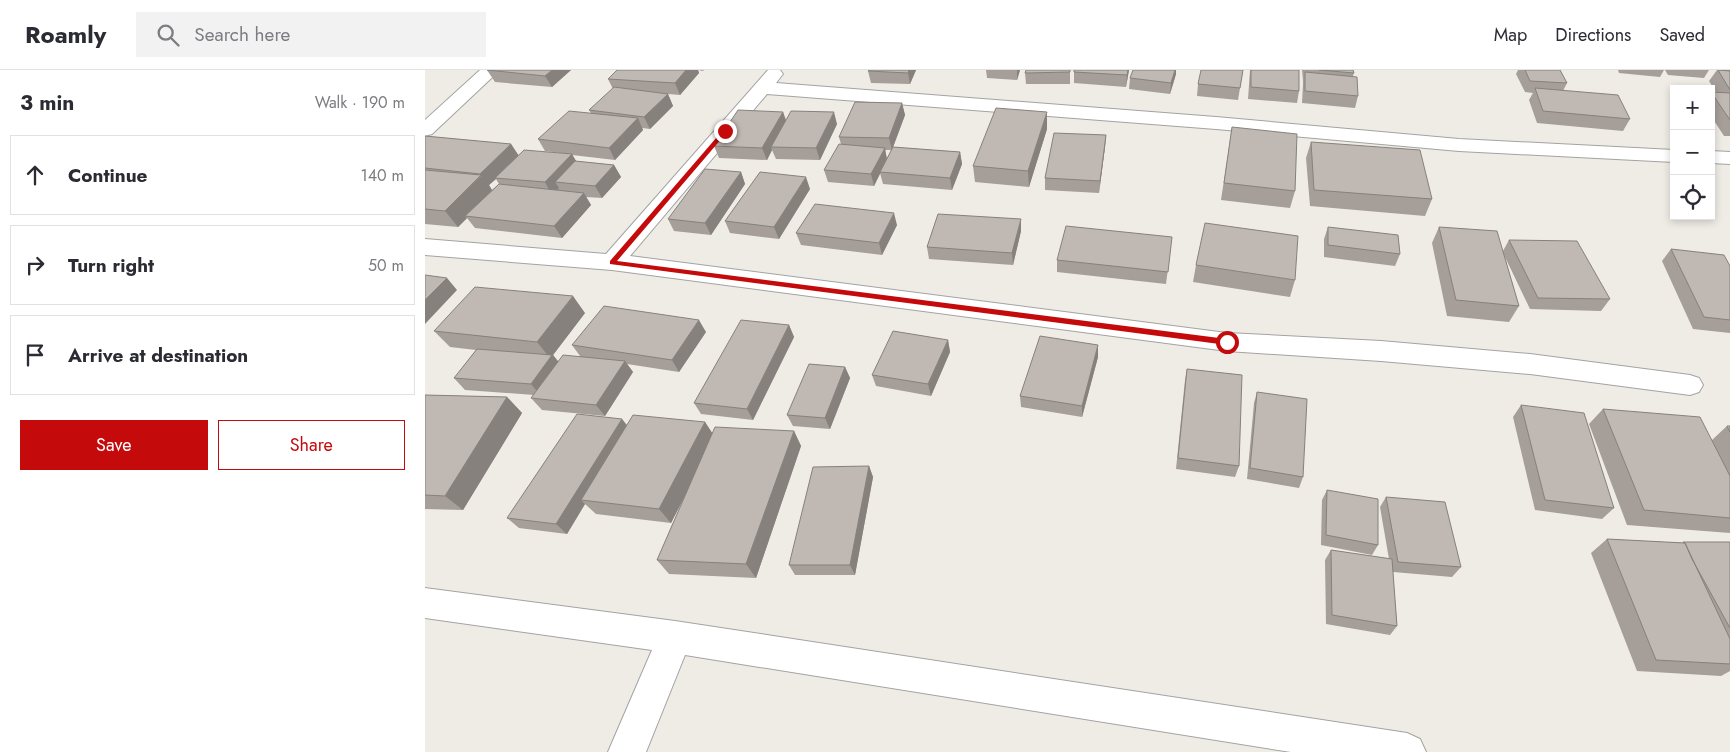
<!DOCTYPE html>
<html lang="en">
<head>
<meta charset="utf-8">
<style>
  :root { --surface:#fff; --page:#f2f2f3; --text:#2b2b33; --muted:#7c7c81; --line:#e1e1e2; --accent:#c50a0c }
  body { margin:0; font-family:Jost,sans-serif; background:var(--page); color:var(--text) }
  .controls { position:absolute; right:15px; top:15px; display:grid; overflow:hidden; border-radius:0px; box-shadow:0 2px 8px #0003 }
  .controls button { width:45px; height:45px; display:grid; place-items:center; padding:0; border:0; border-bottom:1px solid var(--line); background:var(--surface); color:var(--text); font:25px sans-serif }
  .stop { position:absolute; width:15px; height:15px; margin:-11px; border:4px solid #c50a0c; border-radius:50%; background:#fff }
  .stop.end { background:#c50a0c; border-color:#fff; box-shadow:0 1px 5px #0008 }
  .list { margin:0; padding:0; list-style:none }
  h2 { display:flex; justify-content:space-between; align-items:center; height:65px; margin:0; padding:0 20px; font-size:21px }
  h2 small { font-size:16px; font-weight:400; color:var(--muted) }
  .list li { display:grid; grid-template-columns:32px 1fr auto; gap:15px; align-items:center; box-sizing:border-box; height:80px; margin:0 10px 10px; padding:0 10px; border:1px solid var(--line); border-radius:0px }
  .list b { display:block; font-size:19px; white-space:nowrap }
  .list em { font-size:16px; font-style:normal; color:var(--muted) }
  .actions { display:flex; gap:10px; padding:15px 20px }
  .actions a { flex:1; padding:11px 0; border:1px solid var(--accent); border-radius:0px; text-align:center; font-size:18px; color:var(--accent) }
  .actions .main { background:var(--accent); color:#fff }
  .icon { flex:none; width:28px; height:28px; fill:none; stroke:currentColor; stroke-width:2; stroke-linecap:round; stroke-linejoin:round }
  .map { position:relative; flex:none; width:1305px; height:682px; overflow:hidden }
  header { display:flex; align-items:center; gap:30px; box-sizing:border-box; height:70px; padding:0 25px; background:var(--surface); border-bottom:1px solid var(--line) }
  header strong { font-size:24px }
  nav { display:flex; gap:28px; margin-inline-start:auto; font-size:18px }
  .search { width:350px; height:45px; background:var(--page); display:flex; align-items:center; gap:12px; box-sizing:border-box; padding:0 18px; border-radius:0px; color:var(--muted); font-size:19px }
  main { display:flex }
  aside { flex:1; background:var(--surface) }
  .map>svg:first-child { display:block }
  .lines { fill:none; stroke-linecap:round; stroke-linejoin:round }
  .street-casing { stroke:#a3a3a3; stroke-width:2 }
  .street { fill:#fff; fill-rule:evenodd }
  .wall { fill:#a59e99; fill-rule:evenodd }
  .shaded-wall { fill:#86817d }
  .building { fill:#c0b8b2; stroke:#86817d }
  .route { fill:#c50a0c }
</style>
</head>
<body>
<header>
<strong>Roamly</strong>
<div class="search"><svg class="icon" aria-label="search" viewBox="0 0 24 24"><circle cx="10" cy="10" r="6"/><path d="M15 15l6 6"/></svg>Search here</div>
<nav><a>Map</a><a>Directions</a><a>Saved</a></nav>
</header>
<main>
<aside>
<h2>3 min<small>Walk · 190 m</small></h2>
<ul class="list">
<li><svg class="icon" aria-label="ahead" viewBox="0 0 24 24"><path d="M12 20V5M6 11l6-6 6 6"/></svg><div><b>Continue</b></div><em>140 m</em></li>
<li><svg class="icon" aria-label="right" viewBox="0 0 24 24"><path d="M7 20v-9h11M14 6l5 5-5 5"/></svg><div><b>Turn right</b></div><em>50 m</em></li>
<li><svg class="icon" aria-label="arrive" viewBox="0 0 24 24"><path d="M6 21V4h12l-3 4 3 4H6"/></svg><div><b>Arrive at destination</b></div></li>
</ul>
<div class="actions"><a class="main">Save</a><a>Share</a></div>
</aside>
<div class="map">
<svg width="1305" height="682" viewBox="0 0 1305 682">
  <rect width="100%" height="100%" fill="#efece6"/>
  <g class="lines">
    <g class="street-casing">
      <path id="street" d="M55 0H75L7 64 0 66V50Z
        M343 0H355L358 4 351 13 791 47 1034 69 1249 80V92L1034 81 791 59 342 24 205 186 802 263 956 271 1105 284 1265 305 1274 308 1278 315 1274 322 1265 325 1105 304 956 291 802 281 187 200 0 185V169L181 184Z
        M1286 81 1305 82V94L1286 93Z
        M0 518 250 551 982 663 995 669 1001 682H866L260 585 221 682H183L227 580 0 548Z"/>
    </g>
    <use href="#street" class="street"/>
  </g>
  <path class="wall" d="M62 0H146L127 17 70 12Z
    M192 0H279L278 1 273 0 274 3 255 25 243 24 248 36 225 59 217 58 218 60 190 90 147 85 151 91 189 95 196 107 177 128 161 127 166 135 137 168 50 158 42 148 33 157 0 154V66L86 74 93 85 143 84 120 81 113 69 166 43 164 40 188 19 183 9ZM71 109 74 114 67 120 64 115Z
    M444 0H491L485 14 446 13 443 1Z
    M561 0H595L592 10 562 8Z
    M645 0V14H601L600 3Z
    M649 0H704L701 17 649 13Z
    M818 0 813 30 772 26 773 14Z
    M825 0H874V21L872 33 823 29Z
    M877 0H928L929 3 928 6 933 26 930 38 877 33 878 14V11Z
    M1093 0H1135L1142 13 1138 21 1205 49 1198 61 1112 53 1104 30 1108 23 1100 22 1091 4Z
    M1193 0H1239L1235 7 1194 3Z
    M1240 0H1284L1279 8 1243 5Z
    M1292 0H1305V66H1299L1286 46V22H1291L1284 11Z
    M751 4 745 24 704 19 705 8Z
    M477 33 480 45 468 77 535 82 537 94 527 120 458 114 455 103 449 116 403 112 399 100 416 74 414 67ZM460 80H466L462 89Z
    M358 42 361 50 412 54 395 90 351 89 347 80 342 90 294 88 289 76Z
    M807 57 870 121 865 138 796 130Z
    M622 59 604 117 550 112 548 96Z
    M681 65 680 77 674 123 620 120V108Z
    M886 72 1007 129 1000 146 885 136 881 88Z
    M316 102 320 114 286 165 249 161 243 149Z
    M385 119 354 169 305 163 300 151Z
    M472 155 457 185 376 175 371 163Z
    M903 157 975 184 970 196 899 187V169Z
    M1014 157 1078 181 1084 170 1185 229 1176 241 1105 239 1079 185 1094 236 1084 252 1022 246 1007 173Z
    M596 161 588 195 504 189 502 177Z
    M747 167 741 214 632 202V190Z
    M1246 179 1305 196V263L1268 259 1237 191Z
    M771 195 870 210 865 227 768 212Z
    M160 243 128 285 133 292 155 286 147 275 281 262 254 302 202 294 208 302 180 346 117 340 106 328 109 325 40 320 29 308 51 280 25 277 9 261Z
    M364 255 369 267 328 350 276 344 269 333Z
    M523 270 525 282 506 326 451 316 447 305Z
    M673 275V287L657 347 596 337 595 326Z
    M420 297 425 308 405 359 368 356 362 345Z
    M762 299 814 396 810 407 751 399 760 310Z
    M832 322 878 407 874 418 822 409 829 333Z
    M0 325 82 327 97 343 38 440 0 439Z
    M1096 335 1189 438 1177 449 1110 440 1088 347Z
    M1178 339 1287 370 1302 356H1305V463L1202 455 1164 354Z
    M197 349 202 355 280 352 287 364 369 361 376 376 331 508 244 504 232 490 259 428 246 453 171 444 160 434 142 464 94 458 82 448Z
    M444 396 448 407 430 505H370L364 495Z
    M902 420 953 475 947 485 896 475 897 430Z
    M961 427 1036 497 1027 507 968 502 972 556 965 565 901 554 900 490 906 480 964 489 955 437Z
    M1182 469 1257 473 1258 472H1305V601L1296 606 1212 601 1166 483Z"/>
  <path class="shaded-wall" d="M127 0H146L127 17 120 6Z
    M261 0H273L274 3 255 25 250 13Z
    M484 0H491L485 14 483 3Z
    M592 0H595L592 10Z
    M703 0H704L701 17 702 5Z
    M750 0H751V4L745 24 746 13Z
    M243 24 248 36 225 59 219 47Z
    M477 33 480 45 467 80 464 68Z
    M358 42 362 54 346 77 347 80 342 90 337 78Z
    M409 42 412 54 395 90 391 78Z
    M622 42V59L604 117 603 101Z
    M213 48 218 60 190 90 184 78Z
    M681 65 680 77 674 123 675 111Z
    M86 74 94 86 70 108 71 109 64 115 68 122 40 146 42 148 33 157 20 141 56 106 55 104Z
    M460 78 462 90 449 116 446 104Z
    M535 82 537 94 527 120 525 108Z
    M147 84 154 96 130 112 134 118 127 125 120 112Z
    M189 95 196 107 177 128 170 116Z
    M316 102 320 114 286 165 280 153Z
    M381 107 385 119 354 169 349 157Z
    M159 123 166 135 137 168 129 156Z
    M469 143 472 155 457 185 454 173Z
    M596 149V161L588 195 587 183Z
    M22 208 32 220 0 254V230Z
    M148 226 160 243 128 285 137 296 116 326 106 314 125 288 112 272Z
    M274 250 281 262 254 302 247 290Z
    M364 255 369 267 328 350 322 339Z
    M523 270 525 282 506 326 503 314Z
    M673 275V287L657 347V336Z
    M200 291 208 302 180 346 171 335Z
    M420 297 425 308 405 359 400 348Z
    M82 327 97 343 38 440 20 426Z
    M197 349 205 360 156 430 160 434 142 464 131 454Z
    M280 352 290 367 246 453 234 439Z
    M369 361 376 376 331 508 321 494Z
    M444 396 448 407 430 505 425 495Z"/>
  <path class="building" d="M62 0H127L120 6Z
    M192 0H261L250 13 183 9Z
    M444 0H484L483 3 443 1Z
    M601 0H645V2L600 3Z
    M649 0H703L702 5 649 2Z
    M708 0H750L746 13 705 8Z
    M776 0H818L815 18 773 14Z
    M826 0H874V21L826 17Z
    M894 0H928L929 3Z
    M1100 0H1135L1142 13 1105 11Z
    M1293 0 1305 1V20Z
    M880 2 932 7 933 26 880 21Z
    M189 17 243 24 219 47 164 40Z
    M1110 18 1193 25 1205 49 1118 41Z
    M1286 22 1305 23V50Z
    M430 32 477 33 464 68 414 67Z
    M571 38 622 42 603 101 548 96Z
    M313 40 358 42 337 78 289 76Z
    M144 41 213 48 184 78 113 69Z
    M366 41 409 42 391 78 346 77Z
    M807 57 872 64 870 121 799 113Z
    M629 63 681 65 675 111 620 108Z
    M0 66 86 74 55 104 0 98Z
    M886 72 995 80 1007 129 889 120Z
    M414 74 460 78 446 104 399 100Z
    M468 77 535 82 525 108 455 102Z
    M99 80 147 84 120 112 70 108Z
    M150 91 189 95 170 116 130 112Z
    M280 99 316 102 280 153 243 149Z
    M0 100 56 105 20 141 0 139Z
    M335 102 381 107 349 157 300 151Z
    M74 114 159 123 129 156 40 146Z
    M390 134 469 143 454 173 371 163Z
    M513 144 596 149 587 183 502 177Z
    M780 153 873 166 870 210 771 195Z
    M641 156 747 167 743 202 632 190Z
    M903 157 973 165 975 184 903 175Z
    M1014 157 1072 161 1094 236 1031 230Z
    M1084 170 1152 171 1185 229 1113 228Z
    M1246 179 1299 185 1305 196V250L1279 247Z
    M0 205 22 208 0 230Z
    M50 217 148 226 112 272 9 261Z
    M179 236 274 250 247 290 147 275Z
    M316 250 364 255 322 339 269 333Z
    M468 261 523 270 503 314 447 305Z
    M615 266 673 275 657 336 595 326Z
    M52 279 127 285 106 314 29 308Z
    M138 285 200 291 171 335 106 328Z
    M384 294 420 297 400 348 362 345Z
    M762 299 817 305 814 396 753 388Z
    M832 322 882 329 878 407 825 398Z
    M0 325 82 327 20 426 0 425Z
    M1096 335 1159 343 1189 438 1120 430Z
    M1178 339 1275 347 1305 406V448L1219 440Z
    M152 344 197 349 131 454 82 448Z
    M208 345 280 352 234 439 156 430Z
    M1302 356H1305V362Z
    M290 357 369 361 321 494 232 490Z
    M444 396 425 495H364L388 397Z
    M902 420 953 429V475L901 465Z
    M961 427 1020 432 1036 497 973 492Z
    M1182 469 1260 473 1305 569V594L1231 590Z
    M1258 472H1305V558L1267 489 1260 473H1259Z
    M906 480 967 489 972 556 907 545Z"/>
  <path class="route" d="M298 60 303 61 192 191 802 269 805 272 802 275 185 194V191Z"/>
</svg>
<div class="controls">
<button>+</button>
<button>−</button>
<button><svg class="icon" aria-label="locate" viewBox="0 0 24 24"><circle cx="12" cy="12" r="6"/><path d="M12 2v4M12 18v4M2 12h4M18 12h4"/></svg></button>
</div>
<div class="stop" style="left:802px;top:272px"></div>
<div class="stop end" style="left:300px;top:61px"></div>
</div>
</main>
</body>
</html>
